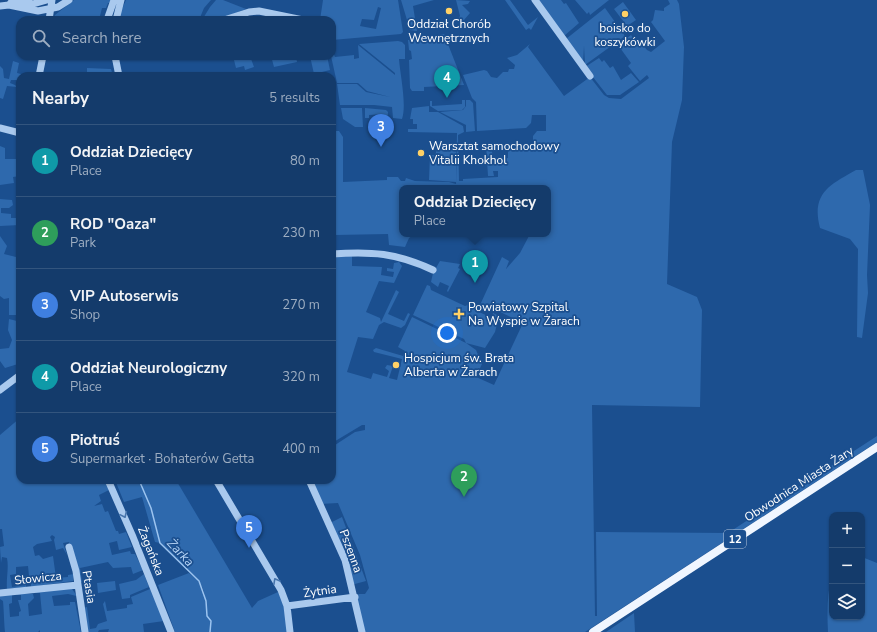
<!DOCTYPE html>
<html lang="en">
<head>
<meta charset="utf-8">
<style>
  :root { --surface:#143b6b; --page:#214673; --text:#f1f3f6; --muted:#9dadc1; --line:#33557e; --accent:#90b9f0 }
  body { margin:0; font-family:"Nunito Sans",sans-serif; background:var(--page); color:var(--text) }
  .controls { position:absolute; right:12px; bottom:12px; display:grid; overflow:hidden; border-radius:8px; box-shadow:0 1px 3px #0004 }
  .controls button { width:36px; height:36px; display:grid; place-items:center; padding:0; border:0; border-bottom:1px solid var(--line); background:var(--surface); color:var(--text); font:20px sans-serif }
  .you { position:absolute; left:447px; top:333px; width:14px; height:14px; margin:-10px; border:3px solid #fff; border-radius:50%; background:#1a73e8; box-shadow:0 0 0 6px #1a73e833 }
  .badge { display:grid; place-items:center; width:26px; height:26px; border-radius:50%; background:var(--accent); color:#fff; font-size:13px; font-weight:700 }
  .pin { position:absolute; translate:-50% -33px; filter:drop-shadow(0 1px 2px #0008) }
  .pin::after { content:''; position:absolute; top:21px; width:14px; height:12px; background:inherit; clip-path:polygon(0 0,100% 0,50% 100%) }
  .popup { position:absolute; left:399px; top:185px; width:152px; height:52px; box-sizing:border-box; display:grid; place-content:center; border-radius:8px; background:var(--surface); filter:drop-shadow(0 1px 3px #0005); font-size:13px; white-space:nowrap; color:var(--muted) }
  .popup b { font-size:15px; color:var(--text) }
  .popup::after { content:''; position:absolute; left:50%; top:100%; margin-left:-8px; border:8px solid transparent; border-top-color:var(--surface) }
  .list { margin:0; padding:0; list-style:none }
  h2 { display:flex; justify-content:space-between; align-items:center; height:52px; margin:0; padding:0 16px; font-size:17px }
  h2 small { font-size:13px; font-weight:400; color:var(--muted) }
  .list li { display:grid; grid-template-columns:26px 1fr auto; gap:12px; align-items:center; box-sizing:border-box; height:72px; padding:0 16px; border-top:1px solid var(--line) }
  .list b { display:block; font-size:15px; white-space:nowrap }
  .list p { margin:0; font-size:13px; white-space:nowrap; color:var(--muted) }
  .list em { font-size:13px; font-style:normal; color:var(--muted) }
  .icon { flex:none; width:22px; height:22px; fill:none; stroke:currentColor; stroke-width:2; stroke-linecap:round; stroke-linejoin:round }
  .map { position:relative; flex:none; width:877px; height:632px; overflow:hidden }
  .search { position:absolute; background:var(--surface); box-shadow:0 1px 3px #0004; left:16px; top:16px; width:320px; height:44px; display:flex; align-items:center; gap:10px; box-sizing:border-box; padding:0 14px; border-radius:12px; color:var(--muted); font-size:15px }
  .panel { position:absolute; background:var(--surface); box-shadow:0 1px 3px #0004; left:16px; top:72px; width:320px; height:412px; border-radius:12px }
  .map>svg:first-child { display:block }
  .green { fill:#2e69ad; fill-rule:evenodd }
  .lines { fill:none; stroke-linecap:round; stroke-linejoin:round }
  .stream { stroke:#9cc4f0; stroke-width:1.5 }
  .minor { stroke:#a9c9ee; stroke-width:7 }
  .major { stroke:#f0f6ff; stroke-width:8 }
  .oneway { stroke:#4674ac }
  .poi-dot { fill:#ffd166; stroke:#1b4f8f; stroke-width:1.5 }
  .labels { text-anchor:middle; stroke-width:3.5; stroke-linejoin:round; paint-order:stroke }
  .shield { fill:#1b4f8f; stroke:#bbcadd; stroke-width:1 }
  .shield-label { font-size:11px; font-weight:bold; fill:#fff }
  .poi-label { font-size:12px; fill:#fff; stroke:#1b4f8f; text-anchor:start }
  .street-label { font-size:12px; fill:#fff; stroke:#1b4f8f }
  .water-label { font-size:13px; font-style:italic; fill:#b5d3f5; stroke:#1b4f8f }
</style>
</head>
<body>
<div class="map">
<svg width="877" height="632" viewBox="0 0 877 632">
  <rect width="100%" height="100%" fill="#1b4f8f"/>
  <path class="green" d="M74 0H113L112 3H108L106 8H102L99 20H52L55 15Z
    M126 0H211L204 8 199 20H162L151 18 150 20H117Z
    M216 0H223L246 9 217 20H202L210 7Z
    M323 0H398L403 32 401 34 332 40V20H320ZM378 7 381 8 376 29 360 26 362 19 374 20Z
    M401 0H434L413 6 417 31 410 30Z
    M456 0 470 1 468 4 462 5 470 13 464 20 461 22 458 20 460 16Z
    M505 0H510L528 25 538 17 531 30 529 28 526 30Z
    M537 0H561L564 4 566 3 579 23 564 36Z
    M575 0H609L590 15 589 12 587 14Z
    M668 0H677L679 4 684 47 682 100 672 142 667 284 697 297 702 310 700 407 592 405 595 616H597L596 532 728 533 877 436V442L585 632H364L356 596 359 594H365L369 588 360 555 338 503 320 504 310 480H332V447L355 432 365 430V425H362L332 443V255L352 254V266L382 267 381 275 393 277 394 272 387 271V268L393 269 394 263 399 262 402 266 394 283 379 281 366 312 380 318 381 322 396 290 399 292 388 314 404 321 408 313 410 314 405 325 401 328 384 322 379 325 373 339 358 337 347 372 371 379 373 373 387 377 389 371 385 368 387 365 393 366 389 378 397 380 402 359 374 352 373 350 376 348 403 356 405 351 398 347 412 317 466 343 464 339 413 315 427 285 430 286 431 290 465 306 468 305V303L477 306V311L492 318 493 313 499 316 495 332 485 348 466 343 476 350 482 364 476 377 494 385 523 323 488 306 487 308 480 305 502 257 509 261 506 269 520 253 530 234H548V188H402V234H415L409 238 405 247 389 245 388 234 335 235 336 252H332V131H339L343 137V182L387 180V177H398L401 181H405L406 178 415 181 449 182 456 184 457 133 408 132V129H417V124H413V119H410L412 108 429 106V112H438L463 126 464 132 458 135 459 181H463V179L498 177V171H493L494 176H488L486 145 491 144 493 159 508 158V150L519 149V148H537L538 143 533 141V136L537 131H546V115H532L531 123 526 128 477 131 476 102 472 98 463 75 484 70 487 71 491 77 497 78 503 72H508L509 69H514L515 65 507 58 517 55 530 44 528 47 564 96 590 77 604 95 609 98 621 99 649 78 647 75 640 81 628 66 631 63 618 45 631 35 635 41 638 39 647 50 651 52 665 41 651 22 653 20 655 10 664 11V8L670 4Z
    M623 2 636 20 627 26 614 9Z
    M605 8 625 36 585 65 584 46 573 43 584 46 583 64 566 39Z
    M444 34 464 85 424 87V91H412L410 88 409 60 412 59 411 51 409 50 408 40Z
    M398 41 402 42 405 45V59H399C400 74 407 105 402 119L393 118 392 107 374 105H340L337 84H357L366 92 390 97 367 91 358 83H337L331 56 332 47H334L333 52 335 57 354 55V59L359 58 358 45 395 75V73L359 44Z
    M233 56H250L254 67 245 70 244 66 236 68Z
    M271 56H296L297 62 274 67Z
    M310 56H327L330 70 314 74Z
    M599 58 602 62 604 60 610 68 613 66 621 80 631 73 639 82 620 95H607L585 67Z
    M13 61 19 63 17 73 21 74 20 80H11L10 83 15 85 17 87 7 86 3 99 0 98V66L3 69 4 78 9 79Z
    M87 68 111 69 113 76H87Z
    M462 100H465V107L462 110 438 111 430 106V101H432V106L462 104Z
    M466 100H470L473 103 475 131 466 132V125L440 112 463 110 466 106Z
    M341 108H362L363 127H355L343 119Z
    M365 108 386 110 388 112 387 124 380 126 385 124V121H387L384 114 369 115V118H365Z
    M0 146 5 148V159H20V176L13 177 14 183 0 185Z
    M438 147 456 148V182L429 180 430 155H435Z
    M856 170H863L870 205 867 275 868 293 862 338 857 337 858 249 850 239 820 228C811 194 829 185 856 170Z
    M0 199 12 200 13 205 9 208H1V213L11 214V218H20V225L0 226Z
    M0 236 7 246 4 254 20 258V296L18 315H9V298L4 299 0 296Z
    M440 261 460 264 458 268 460 269 448 292 447 291 449 286 440 282 438 287 431 282 433 273Z
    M9 319 17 321C20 328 21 331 17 337L20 359 16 360V363H19L18 364 5 368 0 361V349L9 348 12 340 8 330Z
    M20 418V480H106L109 490 99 495 101 501 94 506 102 504 105 512 108 511 116 531H118L119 534 126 532 132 547 119 550 117 541 109 543 112 555 130 551 131 554H135L143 570 133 574 131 567 113 568 108 562 80 568 82 582H80L69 542 63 543 67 555 63 548 56 550 54 540 55 537 52 535 50 537 52 541 37 544 33 547 35 556 39 555 43 559 53 556 56 578 68 577V575L74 574 73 581 31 587V576H29L28 566 16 567V574L10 575 12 587 26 585V587L7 589C6 579 9 568 7 558L2 557 1 563 0 547 4 546 2 529H0V435Z
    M115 480H176L252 608 258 601 278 592 283 601 288 632H175L158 585 189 573 199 581 205 597C203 582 194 577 185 567 177 558 169 551 160 543L155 542 142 497 124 502Z
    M342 517 366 581 351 585 330 523Z
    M862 557 877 563V632H828C827 612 827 594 832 574V617H862Z
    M144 574 149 587 130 595V598L122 599 119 584 136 580Z
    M115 581 116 590 98 593 97 583Z
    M72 589 77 596 68 594 52 596 54 606 70 605V602H75L81 632H40V630L38 632H5C4 622 4 613 3 601L0 599V594L12 593V603L9 604 10 617 19 616V612L21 611 18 600H21V595H17L16 593 33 594 34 598 28 604 29 616 42 614 40 593H36V591Z
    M150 589 164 621 143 624 144 632H108L109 629 99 630 98 632H87L83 608 87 607 90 629 96 628 98 624 107 621 103 604 105 601 107 611 127 608V605L133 604 131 597Z
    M634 613 635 632H606Z"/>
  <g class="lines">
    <path class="stream" d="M139 480 151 508 160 543 199 581 206 601 207 616 211 621 210 632"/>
    <path class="minor" d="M18 0 33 4 47 0
      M535 0 590 76
      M9 5 38 11 58 7 69 0
      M0 6 9 5 13 0
      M49 20 52 0
      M107 20 114 0
      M116 20 121 0
      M224 20 249 12 259 11 303 20
      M115 56 119 76
      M39 76 43 56
      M0 128 20 133
      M332 254C371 251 397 253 433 270
      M0 390 20 375
      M108 480 133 537 171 632
      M216 480 281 590 287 606 290 632
      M309 480 345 560 362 632
      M69 547 76 571 85 632
      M0 593 78 585
      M287 606 355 597"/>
    <path class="major" d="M593 632 877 447"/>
  </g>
  <defs><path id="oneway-chevron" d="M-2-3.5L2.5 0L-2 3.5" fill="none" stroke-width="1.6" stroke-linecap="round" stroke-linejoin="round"/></defs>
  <g class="oneway">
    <use href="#oneway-chevron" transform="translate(124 515) rotate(66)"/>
    <use href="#oneway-chevron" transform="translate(276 581) rotate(-119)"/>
  </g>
  <g class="poi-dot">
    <circle cx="449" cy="11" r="4"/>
    <circle cx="625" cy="14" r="4"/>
    <circle cx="421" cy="153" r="4"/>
    <path d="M457 308h4v4h4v4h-4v4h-4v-4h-4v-4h4z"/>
    <circle cx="396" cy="365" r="4"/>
  </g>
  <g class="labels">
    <rect class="shield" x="724" y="530" width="22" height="18" rx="3"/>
    <g class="shield-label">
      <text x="735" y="543">12</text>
    </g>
    <g class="poi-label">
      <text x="449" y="28" text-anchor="middle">Oddział Chorób<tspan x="449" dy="14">Wewnętrznych</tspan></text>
      <text x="625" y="32" text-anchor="middle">boisko do<tspan x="625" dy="14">koszykówki</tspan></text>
      <text x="429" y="150">Warsztat samochodowy<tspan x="429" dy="14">Vitalii Khokhol</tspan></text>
      <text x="468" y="311">Powiatowy Szpital<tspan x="468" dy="14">Na Wyspie w Żarach</tspan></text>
      <text x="404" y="362">Hospicjum św. Brata<tspan x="404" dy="14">Alberta w Żarach</tspan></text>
    </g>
    <g class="street-label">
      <text transform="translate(799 484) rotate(-33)" y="4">Obwodnica Miasta Żary</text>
      <text transform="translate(151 551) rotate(68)" y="4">Żagańska</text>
      <text transform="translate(351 551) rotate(70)" y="4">Pszenna</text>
      <text transform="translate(38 578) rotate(-6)" y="4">Słowicza</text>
      <text transform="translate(89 587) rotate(81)" y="4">Ptasia</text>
      <text transform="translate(320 591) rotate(-8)" y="4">Żytnia</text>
    </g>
    <g class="water-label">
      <text transform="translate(181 552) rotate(46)" y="5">Żarka</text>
    </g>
  </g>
</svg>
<div class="controls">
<button>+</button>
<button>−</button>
<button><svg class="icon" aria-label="layers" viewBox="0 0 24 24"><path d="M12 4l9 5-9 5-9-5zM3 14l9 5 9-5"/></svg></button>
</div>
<div class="you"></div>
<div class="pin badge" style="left:475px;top:283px;background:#0f9aa8">1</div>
<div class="popup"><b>Oddział Dziecięcy</b>Place</div>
<div class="pin badge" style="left:464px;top:497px;background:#2e9e5b">2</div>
<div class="pin badge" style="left:381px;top:147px;background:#3f7fe0">3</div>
<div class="pin badge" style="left:447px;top:98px;background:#0f9aa8">4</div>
<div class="pin badge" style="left:249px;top:548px;background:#3f7fe0">5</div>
<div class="search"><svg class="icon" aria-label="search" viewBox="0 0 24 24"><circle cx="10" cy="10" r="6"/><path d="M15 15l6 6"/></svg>Search here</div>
<section class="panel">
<h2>Nearby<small>5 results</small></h2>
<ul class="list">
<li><span class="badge" style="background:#0f9aa8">1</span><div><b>Oddział Dziecięcy</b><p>Place</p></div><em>80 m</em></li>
<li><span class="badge" style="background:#2e9e5b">2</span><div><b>ROD &quot;Oaza&quot;</b><p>Park</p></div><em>230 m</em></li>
<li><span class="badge" style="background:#3f7fe0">3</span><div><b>VIP Autoserwis</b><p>Shop</p></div><em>270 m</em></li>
<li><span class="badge" style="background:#0f9aa8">4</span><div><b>Oddział Neurologiczny</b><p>Place</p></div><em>320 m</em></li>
<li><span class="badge" style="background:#3f7fe0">5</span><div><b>Piotruś</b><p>Supermarket · Bohaterów Getta</p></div><em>400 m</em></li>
</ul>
</section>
</div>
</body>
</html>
